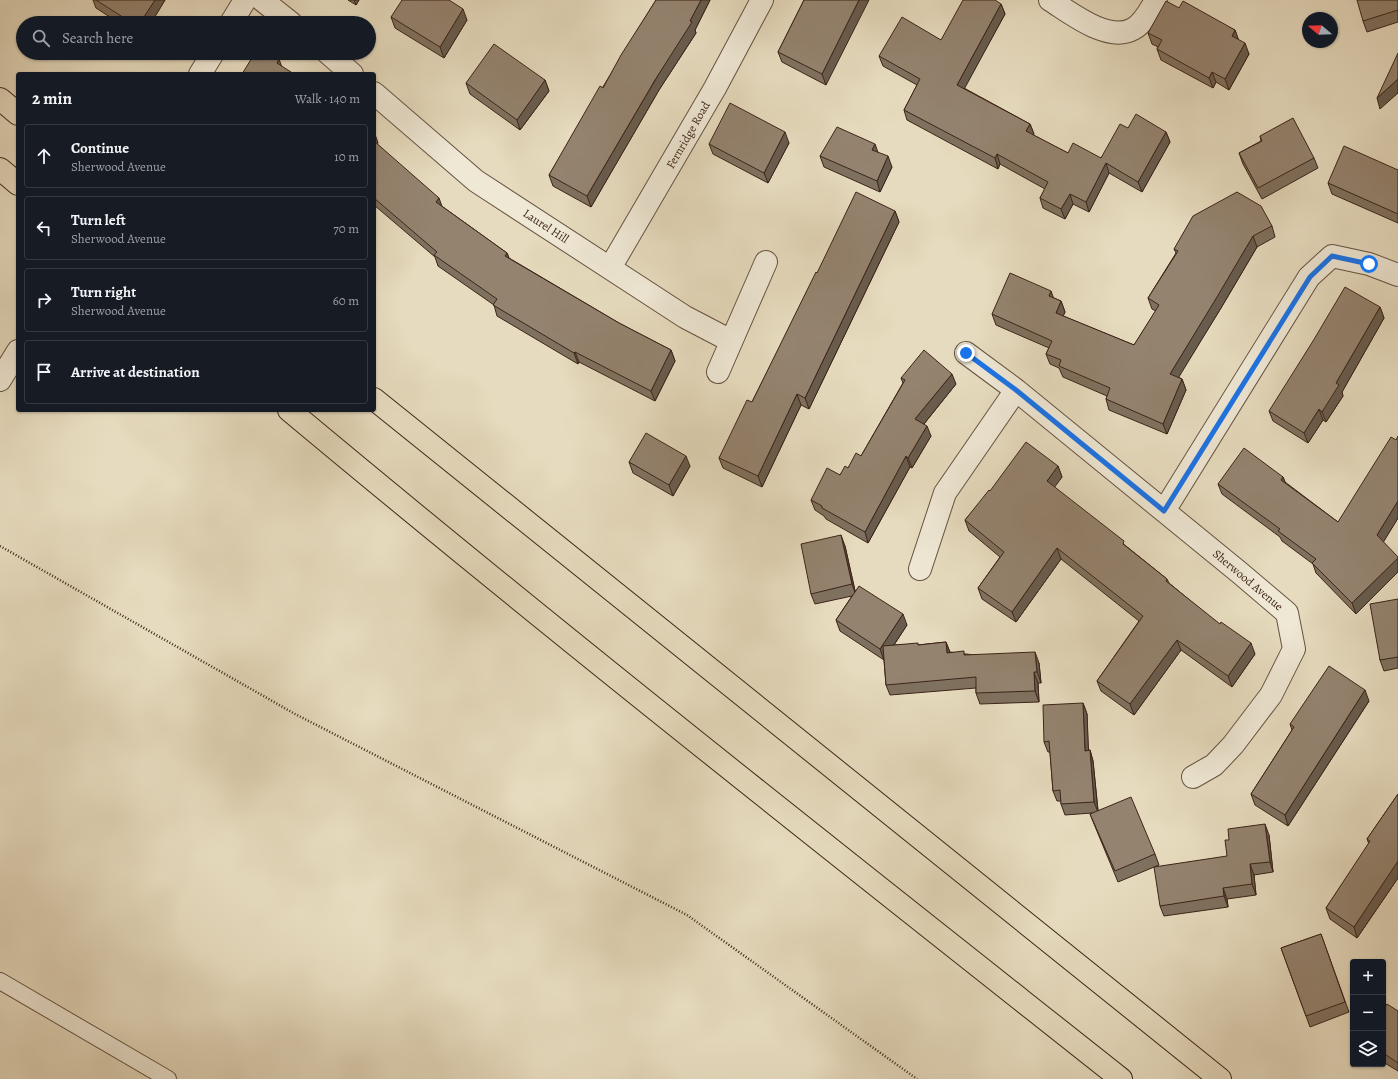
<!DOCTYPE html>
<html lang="en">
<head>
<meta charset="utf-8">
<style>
  :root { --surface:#171b24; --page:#20242c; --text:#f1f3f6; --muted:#9ea1a6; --line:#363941 }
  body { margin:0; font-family:Alegreya,serif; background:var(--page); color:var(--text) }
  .controls { position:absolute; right:12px; bottom:12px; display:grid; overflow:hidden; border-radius:4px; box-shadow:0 1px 3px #0004 }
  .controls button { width:36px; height:36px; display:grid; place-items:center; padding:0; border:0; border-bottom:1px solid var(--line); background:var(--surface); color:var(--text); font:20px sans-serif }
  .compass { position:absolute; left:1302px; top:12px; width:36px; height:36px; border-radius:50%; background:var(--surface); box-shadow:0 1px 3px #0004; rotate:289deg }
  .stop { position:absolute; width:12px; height:12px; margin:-9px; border:3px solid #1a73e8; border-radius:50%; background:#fff }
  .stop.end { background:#1a73e8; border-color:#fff; box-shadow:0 1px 4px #0008 }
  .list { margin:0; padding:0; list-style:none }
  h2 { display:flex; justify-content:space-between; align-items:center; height:52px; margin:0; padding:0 16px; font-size:17px }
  h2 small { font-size:13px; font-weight:400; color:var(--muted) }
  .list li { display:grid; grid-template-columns:26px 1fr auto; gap:12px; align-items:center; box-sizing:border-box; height:64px; margin:0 8px 8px; padding:0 8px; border:1px solid var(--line); border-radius:4px }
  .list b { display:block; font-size:15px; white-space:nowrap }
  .list p { margin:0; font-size:13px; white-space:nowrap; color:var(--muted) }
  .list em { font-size:13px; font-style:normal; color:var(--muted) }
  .icon { flex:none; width:22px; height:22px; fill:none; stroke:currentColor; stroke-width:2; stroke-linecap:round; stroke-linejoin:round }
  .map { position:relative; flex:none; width:1398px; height:1079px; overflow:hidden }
  .search { position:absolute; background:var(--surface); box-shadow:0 1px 3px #0004; left:16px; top:16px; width:360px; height:44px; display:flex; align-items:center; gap:10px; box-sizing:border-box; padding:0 14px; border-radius:22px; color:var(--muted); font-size:15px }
  .panel { position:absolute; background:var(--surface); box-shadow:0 1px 3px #0004; left:16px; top:72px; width:360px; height:340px; border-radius:4px }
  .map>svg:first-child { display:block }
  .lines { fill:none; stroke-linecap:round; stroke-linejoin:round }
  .service-casing { stroke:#665242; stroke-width:18 }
  .minor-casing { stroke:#665242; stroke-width:24 }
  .motorway-casing { stroke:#3c2419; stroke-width:24 }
  .path { stroke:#3c2419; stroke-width:2.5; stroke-dasharray:1 2; stroke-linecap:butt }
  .service { stroke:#efe8d5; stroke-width:16 }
  .minor { stroke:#efe8d5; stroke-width:22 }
  .motorway { stroke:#e6dbbe; stroke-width:22 }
  .wall { fill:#7f715f; stroke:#3c2419 }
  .shaded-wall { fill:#685c4e; stroke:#3c2419 }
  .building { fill:#94836f; stroke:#3c2419 }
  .route { stroke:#1a73e8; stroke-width:5 }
  .labels { text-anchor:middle; stroke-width:3; stroke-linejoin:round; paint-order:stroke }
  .street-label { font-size:12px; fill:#3c2419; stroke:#efe8d5 }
</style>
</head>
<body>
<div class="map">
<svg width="1398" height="1079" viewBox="0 0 1398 1079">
  <rect width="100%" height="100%" fill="#e6dbbe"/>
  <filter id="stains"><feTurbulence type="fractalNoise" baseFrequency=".005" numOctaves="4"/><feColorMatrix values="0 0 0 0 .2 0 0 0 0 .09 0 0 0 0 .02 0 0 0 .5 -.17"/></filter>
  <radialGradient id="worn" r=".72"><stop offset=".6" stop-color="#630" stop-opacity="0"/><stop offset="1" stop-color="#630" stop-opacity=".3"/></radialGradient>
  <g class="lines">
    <g class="service-casing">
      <path id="service" d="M0 981 168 1079"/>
    </g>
    <g class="minor-casing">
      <path id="minor" d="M262 0 291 23
        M1050 0C1071 13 1108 43 1133 29 1143 24 1151 9 1156 0
        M231 23 245 0
        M328 53 352 74
        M200 74 213 53
        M374 93 476 181 685 317 731 341
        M610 268 715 88 762 0
        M966 353 1016 390 1240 573 1287 613 1294 649 1271 695 1233 745 1214 765 1193 777
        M718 372 766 262
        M0 380 18 351
        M1164 511 1309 277 1332 256 1369 264 1398 275
        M920 569 945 493 1016 390"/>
    </g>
    <g class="motorway-casing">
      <path id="motorway" d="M0 99 18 114
        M0 169 18 184
        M374 399 1220 1079
        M289 410C562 638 842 858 1121 1079"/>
    </g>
    <path class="path" d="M0 546 295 714 687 915 917 1079"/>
    <use href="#service" class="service"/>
    <use href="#minor" class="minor"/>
    <use href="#motorway" class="motorway"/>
  </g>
  <path class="wall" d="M93 0H165L151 23H119L96 8Z
    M348 0H359L356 5Z
    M656 0H710L695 30 696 33 659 90 591 207 553 186 549 175Z
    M804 0 826 85 782 62 778 52Z
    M1398 0V22L1367 32 1363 21Z
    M1001 4 1005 14 964 88 1030 124 1034 134 1033 135 1068 153 1101 158 1128 128 1166 132 1170 142 1142 192 1109 173 1089 212 1073 204 1065 219 1043 208 1040 198 1045 189 1000 164 998 169 907 120 904 110 917 85 883 66 879 56 941 40Z
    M1179 8 1235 30 1238 39 1249 54 1229 90 1216 82 1213 88 1161 60 1157 49 1158 47 1152 44 1148 33Z
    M391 17 467 20 444 58 395 28Z
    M545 80 549 91 520 130 470 94 466 83Z
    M374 132 378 143 377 144 443 207 507 253 509 258 619 323 671 350 675 361 655 401 579 362 578 364 497 316 494 305 438 266 435 257 374 205Z
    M1260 136 1314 158 1318 168 1262 199 1243 164 1239 153 1261 141Z
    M789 143 768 183 713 154 709 144Z
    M820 156 892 167 880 192 824 167Z
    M1398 170V223L1332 194 1328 183Z
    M895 211 899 222 809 409 801 405 762 487 723 468 719 458 752 402 817 273Z
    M1272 226 1275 237 1257 247 1221 308 1178 377 1182 379 1186 390 1167 434 1109 410 1106 399 1107 396 1063 377 1059 368 1050 364 1046 354 1049 348 996 325 992 314 1054 298 1061 301 1065 312 1063 316 1134 345 1156 311 1152 309 1148 298 1176 253 1174 249Z
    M1380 307 1384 318 1342 392 1343 396 1326 422 1323 420 1308 443 1273 421 1269 411Z
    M901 378 956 384 924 424 931 436 912 468 910 467 868 543 826 519 824 516 815 510 811 500 861 456 903 383Z
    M629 462 690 466 673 496 633 473Z
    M1058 466 1062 477 1054 487 1126 546 1167 579 1169 583 1255 654 1232 687 1181 650 1134 715 1101 691 1097 681 1139 621 1061 559 1016 622 982 599 978 588 1000 557 969 531 965 520 990 491Z
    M1283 477 1285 482 1338 522 1398 518 1383 542 1356 614 1316 573 1313 564 1282 541 1280 537 1222 494 1218 484Z
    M845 546 855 591 907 625 894 645H918L946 642 950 652 1039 663 1041 683H1038L1039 702 980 704 976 693V688L890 695 886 685 884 660 840 631 836 620 852 596 815 604 811 594Z
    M1398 599V668L1384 671 1380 660Z
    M1369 701 1288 826 1255 805 1251 794 1292 730 1290 724Z
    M1083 703 1087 714 1088 750H1090L1093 761 1098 810 1155 854 1159 865 1118 882 1094 824 1090 814 1092 813 1065 815 1061 804V801H1057L1053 791 1050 752H1048L1044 742Z
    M1398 794V878L1357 938 1330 919 1326 908 1369 844 1367 839Z
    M1269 835 1273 872 1254 875 1256 895 1227 899 1228 907 1164 916 1160 906 1227 856Z
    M1321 934 1349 1012 1310 1027 1281 948Z
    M1383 1010 1398 1011V1071L1383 1062Z"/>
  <path class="shaded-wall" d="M155 0H165L151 23H140Z
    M354 0H359L356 5Z
    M701 0H710L695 30 696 33 659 90 591 207 587 196 690 21Z
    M859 0H869L826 85 822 74Z
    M1001 4 1005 14 961 95 957 85Z
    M463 9 467 20 444 58 440 47Z
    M1235 30 1239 41 1232 36Z
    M1245 43 1249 54 1229 90 1225 79Z
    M279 59 283 70 277 63Z
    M1212 72 1216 82 1213 88 1209 78Z
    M1398 79V93L1380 109 1377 98Z
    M545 80 549 91 520 130 517 120Z
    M1030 124 1034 134 1030 142 1026 131Z
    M374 132 378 143 374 149Z
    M785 132 789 143 768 183 764 173Z
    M1166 132 1170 142 1142 192 1138 182Z
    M875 144 879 155 872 150Z
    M997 154 1000 164 998 169 995 158Z
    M888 156 892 167 880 192 877 181Z
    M1106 163 1109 173 1089 212 1086 202Z
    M1070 194 1073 204 1065 219 1061 209Z
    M439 198 443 209 436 202Z
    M895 211 899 222 809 409 805 398Z
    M1253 236 1257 247 1221 308 1174 385 1170 374Z
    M507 253 511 263 505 256Z
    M1051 291 1055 302 1049 296Z
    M1061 301 1065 312 1060 324 1056 313Z
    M1380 307 1384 318 1342 392 1343 396 1326 422 1322 412 1336 383Z
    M671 350 675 361 655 401 651 391Z
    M575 352 579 362 578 364 574 353Z
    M952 374 956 384 919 430 915 419Z
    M1182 379 1186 390 1167 434 1163 424Z
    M797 394 801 405 762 487 758 476Z
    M1319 409 1323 420 1308 443 1304 433Z
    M927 426 931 436 912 468 908 458Z
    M686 456 690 466 673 496 669 485Z
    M906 456 910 467 868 543 865 532Z
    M1058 466 1062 477 1051 492 1047 481Z
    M1283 477 1287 487 1281 480Z
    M1398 501V518L1381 546 1377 535Z
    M841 535 845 546 856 595 852 584Z
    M1057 548 1061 559 1016 622 1012 612Z
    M1398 558V572L1356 614 1352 603Z
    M903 614 907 625 884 660 880 649Z
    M1177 640 1181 650 1134 715 1130 704Z
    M946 642 950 653H947Z
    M1251 643 1255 654 1232 687 1228 676Z
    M1035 652 1039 663 1041 683 1037 672Z
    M1034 672 1038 683 1039 702 1035 691Z
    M1365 690 1369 701 1288 826 1285 815Z
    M1083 703 1087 714 1089 761 1085 751Z
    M1090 750 1093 761 1098 812 1094 802Z
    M1265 824 1269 835 1273 872 1270 862Z
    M1398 861V878L1357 938 1354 927Z
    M1250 864 1254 875 1256 895 1252 884Z
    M1223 888 1227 899 1228 907 1224 896Z"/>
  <path class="building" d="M96 0H155L140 23H132Z
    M402 0H449L463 9 440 47 391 17Z
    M656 0H701L690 21 692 22 655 80 587 196 549 175 600 86 603 88 621 55Z
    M804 0H859L822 74 778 52Z
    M963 0H995L1001 4 957 85 1030 124 1026 131 1068 153 1073 143 1101 158 1120 124 1128 128 1136 114 1166 132 1138 182 1106 163 1086 202 1070 194 1061 209 1040 198 1048 182 997 154 995 158 904 110 920 79 879 56 902 17 941 40Z
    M1357 0H1398V10L1363 21Z
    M1166 1 1179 8 1183 1 1235 30 1232 36 1245 43 1225 79 1212 72 1209 78 1157 49 1162 40 1148 33Z
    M494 44 545 80 517 120 466 83Z
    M255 53H270L279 59 277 63 294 74H242Z
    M1398 53V79L1377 98Z
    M730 103 785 132 764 173 709 144Z
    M1293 118 1314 158 1258 188 1239 153 1262 141 1260 136Z
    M837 127 875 144 872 150 888 156 877 181 820 156Z
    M374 141 439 198 436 202 507 253 505 256 619 323 671 350 651 391 575 352 574 353 493 305 497 299 434 255 437 252 374 198Z
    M1344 146 1398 170V214L1328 183Z
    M856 192 895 211 805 398 797 394 758 476 719 458 747 400 752 402 816 272 817 273Z
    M1237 192 1261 206 1272 226 1253 236 1217 297 1170 374 1182 379 1163 424 1106 399 1110 388 1059 366 1061 360 1046 354 1052 341 992 314 1010 273 1051 291 1049 296 1061 301 1056 313 1134 345 1159 305 1148 298 1178 251 1174 249 1193 216Z
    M1345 287 1380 307 1336 383 1339 385 1322 412 1319 409 1304 433 1269 411 1313 341Z
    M924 350 952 374 915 419 927 426 908 458 906 456 865 532 822 508V506L811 500 827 468 840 475 845 466 848 468 856 453 861 456 905 380 901 378Z
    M646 433 686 456 669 485 629 462Z
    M1398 436V501L1377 535 1398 557V558L1352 603 1312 563 1316 559 1278 531 1280 529 1218 484 1244 448 1283 477 1281 480 1338 522 1391 437 1396 440Z
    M1026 442 1058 466 1047 481 1124 541 1123 544 1167 579 1166 581 1220 624 1221 622 1251 643 1228 676 1177 640 1130 704 1097 681 1143 616 1057 548 1012 612 978 588 1004 552 965 520 989 490 990 491Z
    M841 535 852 584 811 594 801 544Z
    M859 586 903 614 880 649 836 620Z
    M1398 599V657L1380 660 1370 604Z
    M946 642 947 653 964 651V655L1035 652 1037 672H1034L1035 691 976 693V677L886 685 883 646 918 643V645Z
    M1329 666 1365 690 1285 815 1251 794 1294 727 1290 724Z
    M1083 703 1085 751 1090 750 1094 802 1061 804 1060 790 1053 791 1049 741 1044 742 1043 705Z
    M1398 794V861L1354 927 1326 908 1370 841 1367 839Z
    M1131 797 1155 854 1115 871 1090 814Z
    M1265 824 1270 862 1250 864 1252 884 1223 888 1224 896 1160 906 1154 867 1227 856 1225 840H1229L1228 829Z
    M1321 934 1345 1002 1306 1016 1281 948Z
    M1387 1004 1398 1011V1063L1383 1053V1010Z"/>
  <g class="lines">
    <path class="route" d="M966 353 1016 390 1164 511 1310 277 1332 256 1369 264"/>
  </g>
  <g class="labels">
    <g class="street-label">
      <text transform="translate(688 135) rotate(-60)" y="4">Fernridge Road</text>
      <text transform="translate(546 226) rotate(33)" y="4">Laurel Hill</text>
      <text transform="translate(1248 580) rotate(40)" y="4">Sherwood Avenue</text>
    </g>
  </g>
  <rect width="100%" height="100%" filter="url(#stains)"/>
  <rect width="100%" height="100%" fill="url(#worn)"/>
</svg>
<div class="controls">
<button>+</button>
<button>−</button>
<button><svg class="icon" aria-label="layers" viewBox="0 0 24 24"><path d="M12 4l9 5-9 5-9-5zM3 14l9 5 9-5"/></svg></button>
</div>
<svg class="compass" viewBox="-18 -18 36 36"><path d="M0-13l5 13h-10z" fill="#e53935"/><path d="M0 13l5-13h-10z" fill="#9ea1a6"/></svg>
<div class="stop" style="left:1369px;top:264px"></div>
<div class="stop end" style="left:966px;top:353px"></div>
<div class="search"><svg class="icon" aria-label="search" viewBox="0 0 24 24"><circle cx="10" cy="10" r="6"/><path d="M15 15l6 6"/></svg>Search here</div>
<section class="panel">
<h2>2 min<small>Walk · 140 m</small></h2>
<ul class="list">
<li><svg class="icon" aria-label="ahead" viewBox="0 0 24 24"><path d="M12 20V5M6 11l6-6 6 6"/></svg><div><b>Continue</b><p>Sherwood Avenue</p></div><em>10 m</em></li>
<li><svg class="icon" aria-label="left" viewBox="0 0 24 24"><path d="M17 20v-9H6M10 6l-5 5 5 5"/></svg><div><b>Turn left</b><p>Sherwood Avenue</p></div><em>70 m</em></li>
<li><svg class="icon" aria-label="right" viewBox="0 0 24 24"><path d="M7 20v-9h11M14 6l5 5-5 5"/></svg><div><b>Turn right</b><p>Sherwood Avenue</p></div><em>60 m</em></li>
<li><svg class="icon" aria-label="arrive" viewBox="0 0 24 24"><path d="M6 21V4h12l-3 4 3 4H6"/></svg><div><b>Arrive at destination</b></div></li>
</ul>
</section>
</div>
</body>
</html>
